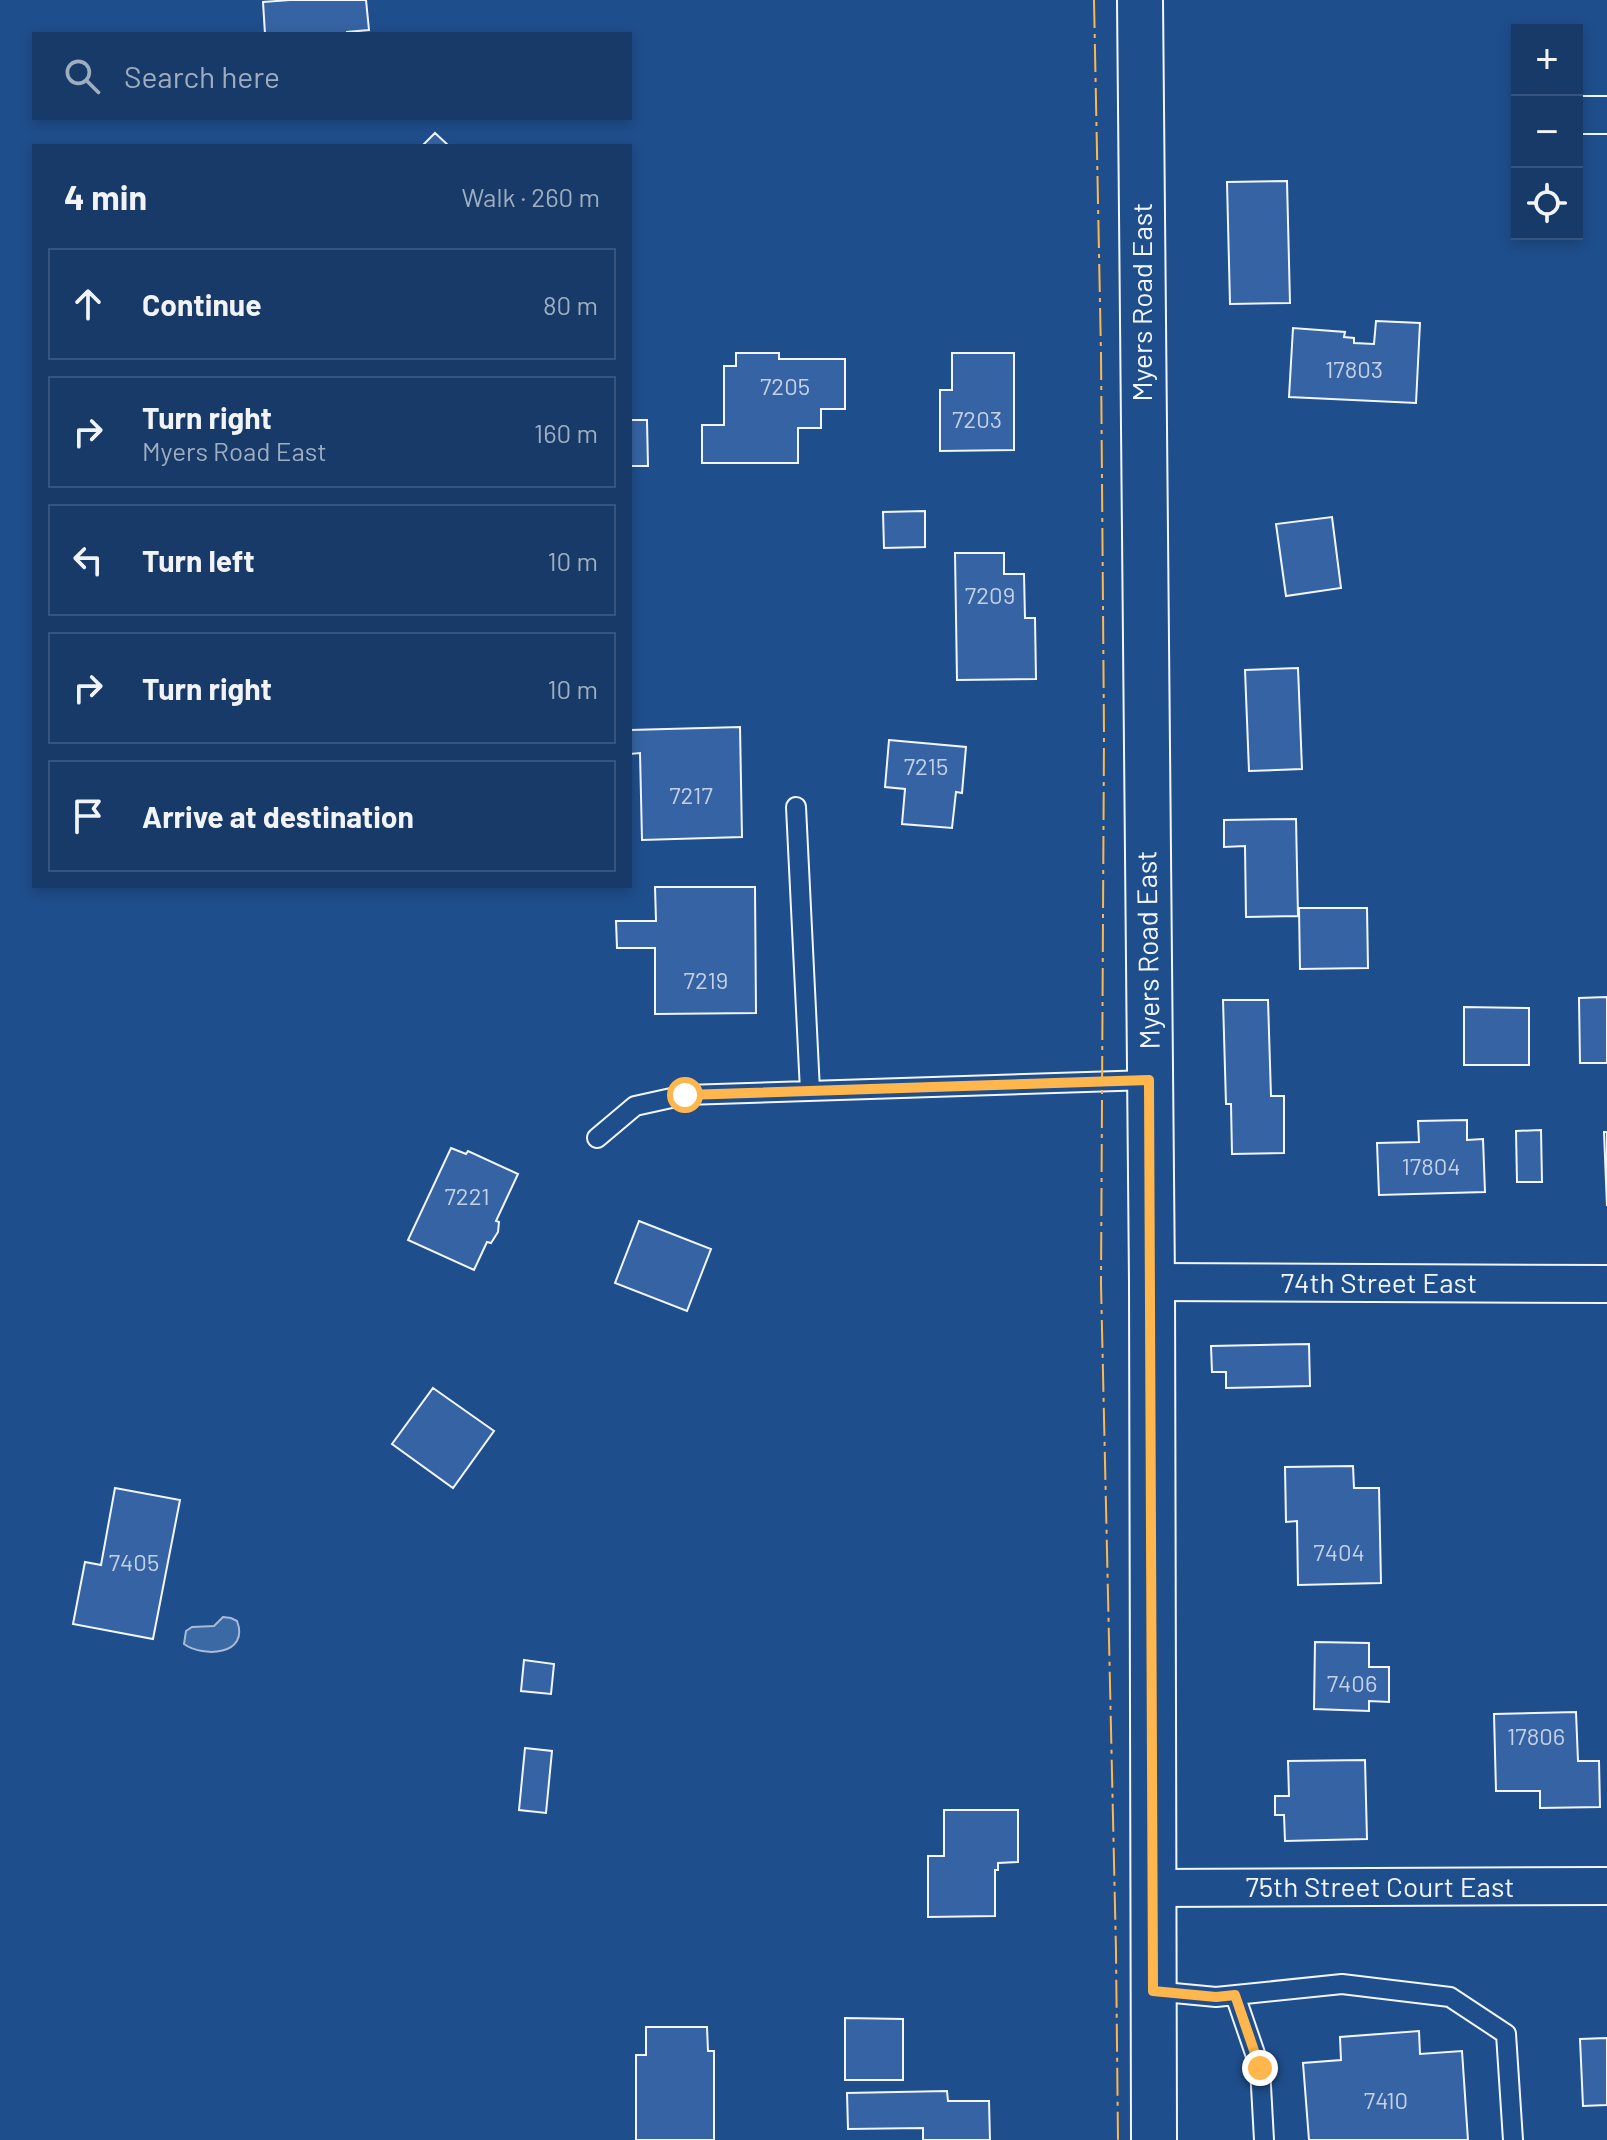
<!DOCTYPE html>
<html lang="en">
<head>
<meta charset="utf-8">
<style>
  :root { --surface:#173a69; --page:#20416f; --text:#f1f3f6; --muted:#9eadc0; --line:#36547d }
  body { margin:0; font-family:Barlow,sans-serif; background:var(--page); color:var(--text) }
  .controls { position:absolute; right:24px; top:24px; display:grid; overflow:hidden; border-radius:0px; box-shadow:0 4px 12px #0003 }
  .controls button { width:72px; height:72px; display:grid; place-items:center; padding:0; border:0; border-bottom:2px solid var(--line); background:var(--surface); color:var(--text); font:40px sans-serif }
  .stop { position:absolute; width:24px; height:24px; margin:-18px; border:6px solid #ffb74d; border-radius:50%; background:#fff }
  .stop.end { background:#ffb74d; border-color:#fff; box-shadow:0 2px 8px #0008 }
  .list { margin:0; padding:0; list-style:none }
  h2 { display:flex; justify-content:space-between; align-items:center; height:104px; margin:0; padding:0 32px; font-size:34px }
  h2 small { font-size:26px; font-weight:400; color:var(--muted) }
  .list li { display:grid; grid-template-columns:52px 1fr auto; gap:24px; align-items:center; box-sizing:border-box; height:112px; margin:0 16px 16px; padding:0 16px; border:2px solid var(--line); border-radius:0px }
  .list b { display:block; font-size:30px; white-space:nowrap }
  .list p { margin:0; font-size:26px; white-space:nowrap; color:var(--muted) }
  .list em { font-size:26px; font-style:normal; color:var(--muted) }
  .icon { flex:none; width:44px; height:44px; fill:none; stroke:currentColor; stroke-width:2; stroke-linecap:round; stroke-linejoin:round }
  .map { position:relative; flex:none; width:1607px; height:2140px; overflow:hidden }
  .search { position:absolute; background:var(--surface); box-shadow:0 4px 12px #0003; left:32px; top:32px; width:600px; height:88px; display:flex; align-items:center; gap:20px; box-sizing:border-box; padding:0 28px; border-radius:0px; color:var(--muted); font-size:30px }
  .panel { position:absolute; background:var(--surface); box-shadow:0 4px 12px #0003; left:32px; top:144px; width:600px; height:744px; border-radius:0px }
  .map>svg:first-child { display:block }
  .water { fill:#3b69a3; stroke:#a8bbd7; stroke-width:2 }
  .building { fill:#3563a3; stroke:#f2f6ff; stroke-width:2 }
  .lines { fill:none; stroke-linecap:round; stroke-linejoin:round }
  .lane-casing { stroke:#f2f6ff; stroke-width:22 }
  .street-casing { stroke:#f2f6ff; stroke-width:40 }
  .secondary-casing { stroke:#f2f6ff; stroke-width:48 }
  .lane { stroke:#1f4e8c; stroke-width:18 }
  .street { stroke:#1f4e8c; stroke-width:36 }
  .secondary { stroke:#1f4e8c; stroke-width:44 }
  .power { stroke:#ffb74d; stroke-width:2; stroke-dasharray:28 6 4 6; stroke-linecap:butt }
  .route { stroke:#ffb74d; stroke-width:10 }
  .labels { text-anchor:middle; stroke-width:6; stroke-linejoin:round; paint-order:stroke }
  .number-label { font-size:24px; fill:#c3d1e8 }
  .street-label { font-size:28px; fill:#f2f6ff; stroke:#1f4e8c }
</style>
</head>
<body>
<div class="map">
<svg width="1607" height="2140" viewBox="0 0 1607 2140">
  <rect width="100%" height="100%" fill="#1f4e8c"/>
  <path class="water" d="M223 1617 231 1618 237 1621C250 1655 203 1658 184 1644L186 1631 192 1627 214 1626Z"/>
  <path class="building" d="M290 0H366L369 30 347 32V34H265L263 2Z
    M435 133 449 146H422Z
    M1287 181 1290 303 1230 304 1227 182Z
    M1376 321 1420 323 1416 403 1289 397 1293 328 1345 332 1344 337 1354 338V343L1374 344Z
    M736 353H779V359H845V409H821V428H798V463H702V425H724V366H736Z
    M952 353H1014V450L940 451V390H952Z
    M630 420H647L648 466H630Z
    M925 511V547L884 548 883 512Z
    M1332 517 1341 588 1286 596 1276 524Z
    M955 553H1004V574H1024L1025 618H1035L1036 679 957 680Z
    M1298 668 1302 769 1249 771 1245 670Z
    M740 727 742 837 642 840 640 753 630 754V730Z
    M889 740 966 747 962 793 956 792 952 828 902 824 905 789 885 787Z
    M1296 819 1298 916 1246 917 1245 846 1224 847V820Z
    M655 887H755L756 1013 655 1014V948H617L616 921H656Z
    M1299 908H1367L1368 968 1300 969Z
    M1607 997V1063H1580L1579 998Z
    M1223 1000H1268L1271 1096H1284V1153L1232 1154 1231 1104H1226Z
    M1464 1007 1529 1008V1065H1464Z
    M1467 1120V1140L1483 1139 1485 1192 1379 1195 1377 1143 1419 1142 1418 1121Z
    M1541 1130 1542 1182H1517L1516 1131Z
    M1604 1132H1607V1206Z
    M451 1148 466 1154 468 1151 518 1174 496 1221 499 1222 498 1232 491 1243 487 1242 474 1270 408 1240Z
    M639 1221 711 1249 687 1311 615 1283Z
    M1309 1344 1310 1386 1226 1388V1372H1212L1211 1346Z
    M433 1388 494 1431 453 1488 392 1444Z
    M1353 1466 1354 1488H1379L1381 1583 1298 1585 1297 1521 1286 1522 1285 1467Z
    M115 1488 180 1500 153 1639 73 1624 85 1562 101 1565Z
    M1315 1642 1369 1643V1667H1389V1702L1369 1701V1711L1314 1709Z
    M524 1660 554 1664 551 1694 521 1691Z
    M1576 1712 1578 1761H1599L1600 1807 1540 1808V1791H1496L1494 1714Z
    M525 1748 552 1751 546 1813 519 1810Z
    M1365 1760 1367 1839 1285 1841 1284 1815H1275V1796H1289L1288 1761Z
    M944 1810H1018V1862L998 1863V1870H995V1916L928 1917V1856H944Z
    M845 2018 903 2019V2080H845Z
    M646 2027H707L708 2051H714V2140H636V2055H646Z
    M1419 2031 1420 2054 1462 2051 1468 2140H1309L1303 2063 1341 2060 1340 2037Z
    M1607 2038V2105L1583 2106 1580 2039Z
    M947 2091 948 2101H989L990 2140H923V2128L848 2129 847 2093Z"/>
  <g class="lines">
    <g class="lane-casing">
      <path id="lane" d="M796 807 810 1091
        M597 1138 635 1106 685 1095 1149 1080
        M1153 1991 1216 1997 1342 1984 1450 1997 1506 2034 1513 2140
        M1235 1995 1260 2068 1264 2140"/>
    </g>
    <g class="street-casing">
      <path id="street" d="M1577 115H1607
        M1152 1282 1607 1284
        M1153 1888 1607 1886"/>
    </g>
    <g class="secondary-casing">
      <path id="secondary" d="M1140 0 1152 1282 1154 2140"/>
    </g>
    <use href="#lane" class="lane"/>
    <use href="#street" class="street"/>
    <use href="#secondary" class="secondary"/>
    <path class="power" d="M1094 0 1101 354 1104 735 1101 1284 1116 1951 1118 2140"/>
  </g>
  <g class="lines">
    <path class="route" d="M685 1095 1149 1080 1153 1991 1216 1997 1235 1995 1260 2068"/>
  </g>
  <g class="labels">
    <g class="number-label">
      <text x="1354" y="378">17803</text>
      <text x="785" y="395">7205</text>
      <text x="977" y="428">7203</text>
      <text x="990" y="604">7209</text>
      <text x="926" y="775">7215</text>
      <text x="691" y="804">7217</text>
      <text x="706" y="989">7219</text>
      <text x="1431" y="1175">17804</text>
      <text x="467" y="1205">7221</text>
      <text x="1339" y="1561">7404</text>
      <text x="134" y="1571">7405</text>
      <text x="1352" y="1692">7406</text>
      <text x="1536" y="1745">17806</text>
      <text x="1386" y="2109">7410</text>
    </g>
    <g class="street-label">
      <text transform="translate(1142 302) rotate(-90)" y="10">Myers Road East</text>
      <text transform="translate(1148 950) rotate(-91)" y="10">Myers Road East</text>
      <text x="1379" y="1293">74th Street East</text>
      <text x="1380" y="1897">75th Street Court East</text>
    </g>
  </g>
</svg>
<div class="controls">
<button>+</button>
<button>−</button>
<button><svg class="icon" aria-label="locate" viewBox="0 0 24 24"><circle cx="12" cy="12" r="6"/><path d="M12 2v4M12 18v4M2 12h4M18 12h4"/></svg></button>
</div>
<div class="stop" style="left:685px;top:1095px"></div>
<div class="stop end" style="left:1260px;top:2068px"></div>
<div class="search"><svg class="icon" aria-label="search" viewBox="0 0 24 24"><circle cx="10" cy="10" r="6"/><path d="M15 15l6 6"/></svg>Search here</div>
<section class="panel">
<h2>4 min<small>Walk · 260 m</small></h2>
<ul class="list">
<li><svg class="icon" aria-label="ahead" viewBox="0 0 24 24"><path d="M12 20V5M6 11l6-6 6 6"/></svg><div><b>Continue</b></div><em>80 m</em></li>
<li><svg class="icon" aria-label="right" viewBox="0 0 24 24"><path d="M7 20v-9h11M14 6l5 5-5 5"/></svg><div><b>Turn right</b><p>Myers Road East</p></div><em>160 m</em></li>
<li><svg class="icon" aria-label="left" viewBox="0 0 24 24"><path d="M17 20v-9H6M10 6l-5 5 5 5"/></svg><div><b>Turn left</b></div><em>10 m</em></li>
<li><svg class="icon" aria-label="right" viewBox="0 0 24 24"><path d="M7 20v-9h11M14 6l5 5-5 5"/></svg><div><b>Turn right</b></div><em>10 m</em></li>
<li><svg class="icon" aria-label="arrive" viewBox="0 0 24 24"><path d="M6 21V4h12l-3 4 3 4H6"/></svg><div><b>Arrive at destination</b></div></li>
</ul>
</section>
</div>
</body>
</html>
